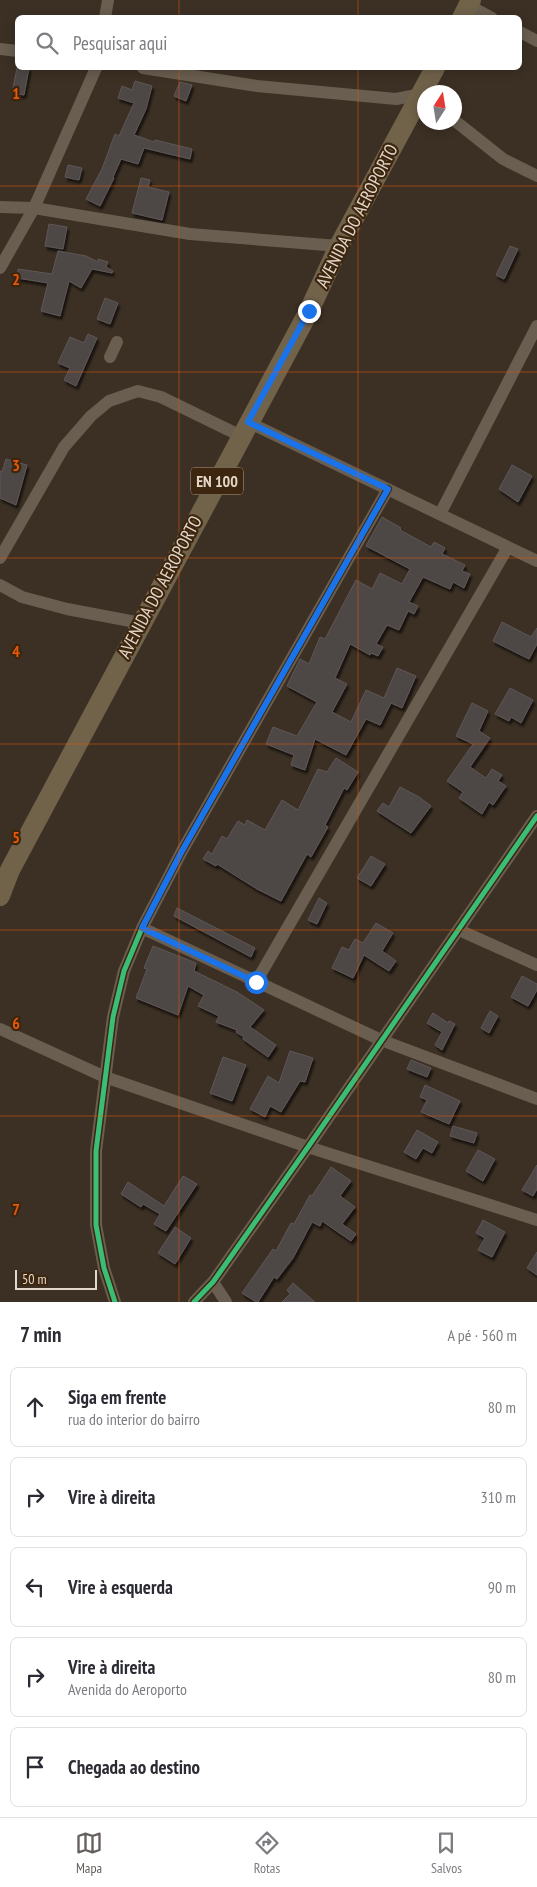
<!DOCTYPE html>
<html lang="pt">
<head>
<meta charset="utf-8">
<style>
  :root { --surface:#fff; --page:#f2f2f3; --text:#2b2b33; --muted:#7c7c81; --line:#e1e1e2; --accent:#645e5c }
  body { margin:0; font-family:"PT Sans Narrow",sans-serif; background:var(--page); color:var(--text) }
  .compass { position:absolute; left:417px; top:85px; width:45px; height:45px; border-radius:50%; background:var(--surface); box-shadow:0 2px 12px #0003; rotate:12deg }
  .scale { position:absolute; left:15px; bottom:12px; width:82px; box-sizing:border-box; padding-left:5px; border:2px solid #e4d6c8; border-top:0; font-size:14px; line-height:18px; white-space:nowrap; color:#e4d6c8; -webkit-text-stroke:4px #3c260f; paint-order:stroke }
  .stop { position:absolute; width:15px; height:15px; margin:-11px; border:4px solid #1a73e8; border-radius:50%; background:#fff }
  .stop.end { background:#1a73e8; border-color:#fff; box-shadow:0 1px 5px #0008 }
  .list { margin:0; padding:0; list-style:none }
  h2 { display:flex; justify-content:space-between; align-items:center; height:65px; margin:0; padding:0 20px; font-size:21px }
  h2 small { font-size:16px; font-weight:400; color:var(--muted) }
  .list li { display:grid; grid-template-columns:32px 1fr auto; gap:15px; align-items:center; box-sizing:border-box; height:80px; margin:0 10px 10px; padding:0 10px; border:1px solid var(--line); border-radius:8px }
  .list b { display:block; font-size:19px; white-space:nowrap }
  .list p { margin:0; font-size:16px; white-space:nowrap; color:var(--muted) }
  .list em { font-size:16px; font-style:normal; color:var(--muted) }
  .icon { flex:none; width:28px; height:28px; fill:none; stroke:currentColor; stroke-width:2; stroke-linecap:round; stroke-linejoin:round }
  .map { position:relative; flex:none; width:537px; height:1302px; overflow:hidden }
  .search { position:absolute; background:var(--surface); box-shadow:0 2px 12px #0003; left:15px; right:15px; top:15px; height:55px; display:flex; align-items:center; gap:12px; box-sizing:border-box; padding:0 18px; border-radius:8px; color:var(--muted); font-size:19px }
  .sheet { height:515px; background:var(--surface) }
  nav { display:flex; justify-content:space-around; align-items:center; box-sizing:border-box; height:70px; border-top:1px solid var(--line); background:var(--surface); font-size:14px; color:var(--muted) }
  nav a { display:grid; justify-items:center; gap:2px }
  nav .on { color:var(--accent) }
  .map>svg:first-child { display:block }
  .building { fill:#4d4645; stroke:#5f5758; filter:url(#shadow) }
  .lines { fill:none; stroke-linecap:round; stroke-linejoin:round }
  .street { stroke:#695e4f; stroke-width:12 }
  .primary { stroke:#71624a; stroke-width:20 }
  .cycleway-casing { stroke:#3c260f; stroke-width:8 }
  .cycleway { stroke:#3abd76; stroke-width:5 }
  .route { stroke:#1a73e8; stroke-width:6 }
  .grid { fill:none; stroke:#e8590c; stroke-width:1; stroke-opacity:0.55 }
  .labels { text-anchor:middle; stroke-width:4.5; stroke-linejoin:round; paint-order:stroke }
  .shield { fill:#3c260f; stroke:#b2a190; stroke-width:1 }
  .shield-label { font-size:16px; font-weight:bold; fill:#e4d6c8 }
  .street-label { font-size:18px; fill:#e4d6c8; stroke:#3c260f }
  .grid-label { font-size:16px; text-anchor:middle; font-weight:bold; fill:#e8590c; stroke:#3c260f; stroke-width:4.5; stroke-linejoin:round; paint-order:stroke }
</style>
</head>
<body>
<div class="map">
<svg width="537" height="1302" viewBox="0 0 537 1302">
  <defs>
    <filter id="shadow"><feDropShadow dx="2" dy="3.5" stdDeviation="1" flood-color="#0009"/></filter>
  </defs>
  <rect width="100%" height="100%" fill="#3c3024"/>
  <path class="building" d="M17 68H29L24 95 12 93Z
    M135 81 152 86 146 109 134 135 154 142 155 140 192 149 190 159 144 148 138 164 121 159 113 177 114 178 100 206 86 199 102 169 115 134 119 136 134 103 118 98 122 86 132 90Z
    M180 82 192 85 186 101 174 96Z
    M68 165 82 168 79 180 65 177Z
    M141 178 150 180 148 187 169 192 162 220 132 213Z
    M49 224 67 227 63 249 45 246Z
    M510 246 518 249 504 279 496 275Z
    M58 251 86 256 98 262V259L108 262 106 267 113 271 112 273 92 269 81 288 69 281 60 316 41 311 48 283 17 278 18 269 52 274Z
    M105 298 118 303 110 324 97 319Z
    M88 334 97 338 76 386 64 380 70 368 58 363 70 337 84 343Z
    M6 459 27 465 16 505 0 498V471L2 472Z
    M512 465 532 476 518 502 499 489Z
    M382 517 401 528 400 530 431 547 434 542 445 548 442 554 465 565 462 571 470 574 464 588 453 582 450 589 423 577 409 602 418 606 414 614 408 611 399 630 387 625 376 644 383 647 378 656 371 653 370 655 350 644 335 678 347 684 332 712 351 722 366 690 384 698 397 668 416 676 402 708 391 703 380 725 366 719 346 755 315 739 305 770 291 765 294 755 266 744 273 727 297 736 317 702 287 686 300 659 309 664 320 637 325 639 356 580 372 589 380 573 402 584 410 569 366 546Z
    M502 622 531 637 537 628V644L529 659 493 641Z
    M510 688 533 700 521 723 511 717 509 721 495 714Z
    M472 703 488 711 479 731 490 738 470 767 486 778 492 769 502 775 498 781 506 786 493 805 489 802 482 814 459 798 463 792 447 781 473 744 456 736Z
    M336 758 358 772 347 790 344 788 325 825 328 827 311 857 307 854 281 901 257 889 217 864 216 866 203 859 208 851 212 854 222 836 227 839 238 821 245 825 247 820 265 830 282 800 298 810 318 769 327 772Z
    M400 787 419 797 431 806 411 833 377 811 383 803 389 807Z
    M371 856 385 864 371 886 357 878Z
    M319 898 327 903 317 924 308 920Z
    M177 908 255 948 251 957 174 916Z
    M376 923 393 933 382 951 396 961 389 971 364 955 353 978 332 968 342 947 349 950 355 939 363 943Z
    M153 946 196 963 194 971 237 992 264 1010 250 1027 276 1045 268 1057 243 1039 244 1037 236 1032 237 1030 216 1022 219 1016 198 1006 204 995 188 986 178 1015 136 998 147 969 144 968Z
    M522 976 537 984V990L528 1006 511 997Z
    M490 1011 498 1016 489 1033 481 1028Z
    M433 1013 448 1023 449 1021 455 1024 442 1050 435 1045 442 1032 427 1023Z
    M290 1051 313 1058 305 1082 300 1081 281 1112 270 1106 265 1117 250 1109 268 1076 279 1083Z
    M223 1057 246 1065 232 1101 210 1093Z
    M411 1060 431 1068 427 1077 407 1069Z
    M425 1085 460 1101 449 1124 421 1112 427 1100 420 1097Z
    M453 1126 477 1133 474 1143 450 1136Z
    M417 1130 438 1142 432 1153 423 1148 416 1159 404 1152Z
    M478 1150 495 1159 483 1181 466 1171Z
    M537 1165V1189L533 1196 522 1190Z
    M331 1167 351 1181 340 1196 355 1207 342 1224 356 1234 351 1241 322 1221 320 1226 312 1222 293 1258 277 1279 274 1277 258 1302H256L242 1293 273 1249 276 1251 291 1223 294 1224 310 1195 312 1196Z
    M183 1176 197 1184 166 1231 154 1224 160 1214 143 1204 141 1207 121 1194 128 1182 164 1206Z
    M483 1220 505 1232 492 1257 478 1250 485 1238 476 1233Z
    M175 1227 191 1238 175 1264 158 1253Z
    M537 1252V1275L527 1268Z
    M293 1283 315 1302H282L290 1294 287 1290Z"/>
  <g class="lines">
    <path class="street" d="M468 5 492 18
      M105 18 108 0
      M520 32 537 41
      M0 49 18 51
      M143 68 257 86 396 99 421 94 424 96
      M454 120 503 159 537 176
      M0 207 34 208 190 234 339 246
      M0 268 34 208 96 68
      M110 357 117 342
      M248 422 537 561
      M440 514 537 326
      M0 558 64 447 91 416 109 401 138 391 161 397 241 436
      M0 585 22 597 67 609 141 623
      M142 928 381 1040 537 1099
      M459 930 537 965
      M256 982 508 547
      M0 1029 105 1077 308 1147 537 1220
      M213 1282 226 1302
      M115 1302 104 1268 96 1225V1151L113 1017 124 971 142 928 182 851 388 489
      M194 1302 213 1282 308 1147 537 816"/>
    <path class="primary" d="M462 18 471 0
      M0 896 10 870 309 311 339 246 435 68"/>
    <g class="cycleway-casing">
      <path id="cycleway" d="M115 1302 104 1268 96 1225V1151L113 1017 124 971 142 928 182 851 388 489
        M194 1302 213 1282 308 1147 537 816"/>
    </g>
    <use href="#cycleway" class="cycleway"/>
  </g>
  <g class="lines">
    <path class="route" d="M256 982 142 928 182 851 388 489 248 422 309 311"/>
  </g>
  <path class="grid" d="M179 0V18M358 0V18M179 68V1302M358 68V1302M0 186H537M0 372H537M0 558H537M0 744H537M0 930H537M0 1116H537"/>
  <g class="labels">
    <rect class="shield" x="191" y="467.5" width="52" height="27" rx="4"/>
    <g class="shield-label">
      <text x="217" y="487">EN 100</text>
    </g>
    <g class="street-label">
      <text transform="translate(357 216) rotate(-63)" y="6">AVENIDA DO AEROPORTO</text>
      <text transform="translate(160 587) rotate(-62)" y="6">AVENIDA DO AEROPORTO</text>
    </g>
  </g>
  <g class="grid-label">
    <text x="16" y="99">1</text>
    <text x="16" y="285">2</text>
    <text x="16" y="471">3</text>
    <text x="16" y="657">4</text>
    <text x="16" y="843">5</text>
    <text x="16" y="1029">6</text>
    <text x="16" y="1215">7</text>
  </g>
</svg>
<svg class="compass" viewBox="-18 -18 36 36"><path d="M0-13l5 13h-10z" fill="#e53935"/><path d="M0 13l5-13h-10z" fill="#7c7c81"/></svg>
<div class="scale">50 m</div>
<div class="stop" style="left:256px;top:982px"></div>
<div class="stop end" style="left:309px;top:311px"></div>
<div class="search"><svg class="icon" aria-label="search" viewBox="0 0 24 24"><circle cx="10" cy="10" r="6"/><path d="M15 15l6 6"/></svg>Pesquisar aqui</div>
</div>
<section class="sheet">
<h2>7 min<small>A pé · 560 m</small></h2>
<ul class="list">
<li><svg class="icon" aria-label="ahead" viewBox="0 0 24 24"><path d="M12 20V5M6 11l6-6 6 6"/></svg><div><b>Siga em frente</b><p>rua do interior do bairro</p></div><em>80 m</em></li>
<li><svg class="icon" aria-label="right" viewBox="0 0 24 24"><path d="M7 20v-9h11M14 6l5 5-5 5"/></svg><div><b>Vire à direita</b></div><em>310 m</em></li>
<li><svg class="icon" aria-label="left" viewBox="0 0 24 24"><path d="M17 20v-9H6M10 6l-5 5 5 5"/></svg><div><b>Vire à esquerda</b></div><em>90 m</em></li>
<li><svg class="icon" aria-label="right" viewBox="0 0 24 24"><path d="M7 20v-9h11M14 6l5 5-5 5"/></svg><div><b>Vire à direita</b><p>Avenida do Aeroporto</p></div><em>80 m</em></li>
<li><svg class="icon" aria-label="arrive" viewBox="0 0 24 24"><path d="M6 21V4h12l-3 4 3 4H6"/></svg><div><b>Chegada ao destino</b></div></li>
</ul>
</section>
<nav>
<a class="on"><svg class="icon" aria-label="map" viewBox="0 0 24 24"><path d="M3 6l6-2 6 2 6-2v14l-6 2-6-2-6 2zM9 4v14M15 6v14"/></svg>Mapa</a>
<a><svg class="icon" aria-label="directions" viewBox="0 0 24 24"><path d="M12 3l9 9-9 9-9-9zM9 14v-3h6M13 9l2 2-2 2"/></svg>Rotas</a>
<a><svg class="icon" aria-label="saved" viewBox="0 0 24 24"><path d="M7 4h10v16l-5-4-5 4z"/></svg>Salvos</a>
</nav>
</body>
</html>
